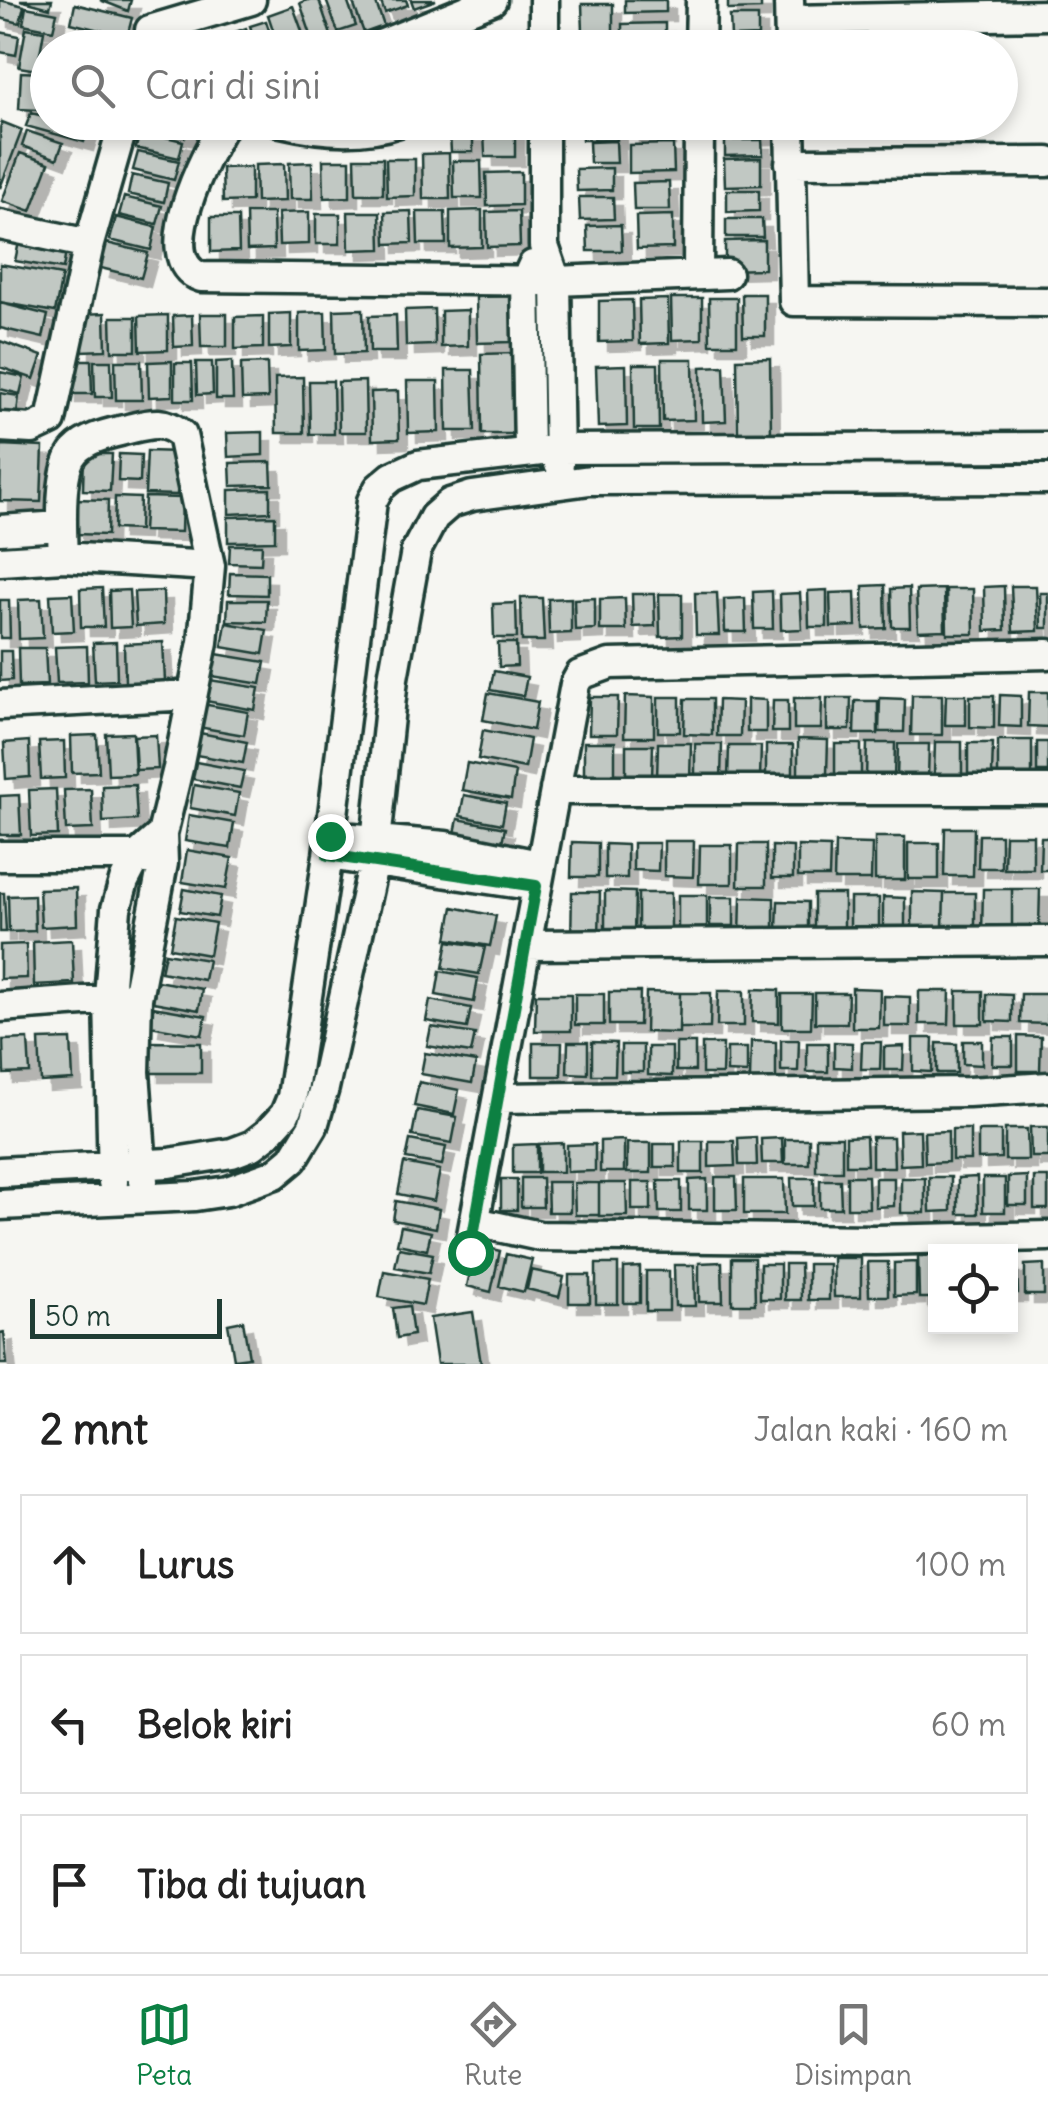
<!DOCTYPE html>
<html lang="id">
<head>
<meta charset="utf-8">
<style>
  :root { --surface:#fff; --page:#f6f6f6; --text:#222; --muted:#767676; --line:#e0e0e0; --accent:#0b8043 }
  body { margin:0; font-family:Delius,sans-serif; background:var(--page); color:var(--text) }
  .controls { position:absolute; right:30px; bottom:30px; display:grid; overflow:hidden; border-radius:0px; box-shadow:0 5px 15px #0003 }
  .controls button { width:90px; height:90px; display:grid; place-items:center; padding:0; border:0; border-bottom:2px solid var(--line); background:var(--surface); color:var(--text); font:50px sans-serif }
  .scale { position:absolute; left:30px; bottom:25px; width:192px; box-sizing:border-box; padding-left:10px; border:5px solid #1f3d34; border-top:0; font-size:28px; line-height:35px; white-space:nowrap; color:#1f3d34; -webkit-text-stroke:8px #f6f6f2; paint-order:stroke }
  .stop { position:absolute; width:30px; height:30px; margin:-22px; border:8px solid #0b8043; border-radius:50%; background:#fff }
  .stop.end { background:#0b8043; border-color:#fff; box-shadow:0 2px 10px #0008 }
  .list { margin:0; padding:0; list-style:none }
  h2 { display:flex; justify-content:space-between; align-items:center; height:130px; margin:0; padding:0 40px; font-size:42px }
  h2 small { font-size:32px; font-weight:400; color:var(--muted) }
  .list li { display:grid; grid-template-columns:65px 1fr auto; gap:30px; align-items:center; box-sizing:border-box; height:140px; margin:0 20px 20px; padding:0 20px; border:2px solid var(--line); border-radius:0px }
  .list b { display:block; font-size:38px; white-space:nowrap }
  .list em { font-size:32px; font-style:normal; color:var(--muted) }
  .icon { flex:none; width:55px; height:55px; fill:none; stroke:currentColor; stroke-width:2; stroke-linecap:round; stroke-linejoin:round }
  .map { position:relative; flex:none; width:1048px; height:1364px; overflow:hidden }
  .search { position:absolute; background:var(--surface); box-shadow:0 5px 15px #0003; left:30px; right:30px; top:30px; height:110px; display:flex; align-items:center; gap:25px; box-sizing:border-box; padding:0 35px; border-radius:55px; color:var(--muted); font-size:38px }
  .sheet { height:610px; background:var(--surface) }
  nav { display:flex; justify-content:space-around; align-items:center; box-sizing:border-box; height:140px; border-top:2px solid var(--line); background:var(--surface); font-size:28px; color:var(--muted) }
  nav a { display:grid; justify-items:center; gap:5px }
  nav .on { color:var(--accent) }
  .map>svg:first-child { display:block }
  .building { fill:#c1c8c3; stroke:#1f3d34; stroke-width:2.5; filter:url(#shadow) }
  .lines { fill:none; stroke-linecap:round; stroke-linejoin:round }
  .minor-casing { stroke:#1f3d34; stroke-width:35 }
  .minor { stroke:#f6f6f2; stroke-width:28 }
  .route { stroke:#0b8043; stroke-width:12 }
</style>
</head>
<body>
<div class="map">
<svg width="1048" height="1364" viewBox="0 0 1048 1364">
  <defs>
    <filter id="shadow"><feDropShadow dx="9" dy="9" stdDeviation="0" flood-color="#0004"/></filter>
  </defs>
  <rect width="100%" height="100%" fill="#f6f6f2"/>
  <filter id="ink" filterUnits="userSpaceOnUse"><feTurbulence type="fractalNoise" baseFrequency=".01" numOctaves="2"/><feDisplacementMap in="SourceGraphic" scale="20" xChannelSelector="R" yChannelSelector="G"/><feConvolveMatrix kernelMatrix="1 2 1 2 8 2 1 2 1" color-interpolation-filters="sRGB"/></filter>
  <g filter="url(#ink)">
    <path class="building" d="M0 0 24 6 20 23 0 18Z
      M20 0H52L50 8Z
      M100 0H131L128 11Z
      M307 0H319L331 35 313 41 300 3Z
      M326 0H347L356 26 338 32Z
      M352 0H375L384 26 364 33Z
      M380 0H406L408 5 385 13Z
      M411 0H436L414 8Z
      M625 0H666V12L625 13Z
      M728 0H761V9L728 10Z
      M75 4 132 18 127 37 71 23Z
      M582 4H613V31L583 32Z
      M293 6 307 45 279 48 268 15Z
      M26 7 57 13 53 30 23 24Z
      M730 16H758V36L731 37Z
      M266 21 275 48H257L250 26Z
      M665 23V46L622 47V24Z
      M26 28 44 31 37 70 19 67Z
      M246 28 253 48H231L227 35Z
      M0 32 19 36 16 55 0 52Z
      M221 36 225 48H207L206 42Z
      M619 38V48H578V39Z
      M515 39V48H471L470 40Z
      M729 39H763V48H729Z
      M45 49 48 50V97L42 96Z
      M21 72 39 73 38 110 19 109Z
      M42 99 48 100V115H41Z
      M31 113 48 117V122H65L88 129 84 142 26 126Z
      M2 122 22 130 0 188V128Z
      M149 122H189L185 137 148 128Z
      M477 122H517V127L478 128Z
      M582 122H617V140H582Z
      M630 122H665L666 136 630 137Z
      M725 122H764V135L726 136Z
      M27 131 63 143 57 159 22 146Z
      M140 131 183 141 179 158 136 148Z
      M484 131H515V157H485Z
      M473 133V152H451L450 134Z
      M725 140H762L763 155 725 156Z
      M616 141 617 163H590L589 142Z
      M673 144 674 172 629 173V145Z
      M138 152 179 161 174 180 133 170Z
      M20 153 49 163 31 211 2 201Z
      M449 153 450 199H423L422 154Z
      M355 158H383V194H356Z
      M761 158V185L725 186 724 159Z
      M386 159H415V196L387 197Z
      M323 160H350V197L324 198Z
      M453 161H481L482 198H454Z
      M312 162 313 199H290L289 163Z
      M284 164 285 201 256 202 255 165Z
      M251 167V201L223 202 222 168Z
      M612 168V190L577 191 576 169Z
      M521 172V205L487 206 486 173Z
      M132 175 168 183 164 202 128 194Z
      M669 182 670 210H634L633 183Z
      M727 190H759V211L727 212Z
      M124 197 162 206 157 224 119 215Z
      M579 197H613L614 219 580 220Z
      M482 210V247L450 248V211Z
      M411 211 412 243 386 244 385 212Z
      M519 211 520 246 487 247 486 212Z
      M309 212V244L279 245 278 213Z
      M348 212H380L381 249 349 250Z
      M417 212H445L446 244H418Z
      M246 213H273L274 249 247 250Z
      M316 214H340V244H316Z
      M673 215V248L637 249 636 216Z
      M116 217 156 227 151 250 110 240Z
      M211 217H238L239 251 211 252Z
      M726 219H762L763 237H726Z
      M621 225 622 251H588L587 226Z
      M20 237 67 246 63 269 15 261Z
      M764 240V269L725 270V241Z
      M107 243 148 253 141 278 101 268Z
      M0 264 62 275 55 312 0 302Z
      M742 294H765V336H743Z
      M512 296V342L477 343 476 297Z
      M671 298H702V339L672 340Z
      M709 298H737V344H710Z
      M668 299 669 343 640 344 639 300Z
      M632 300 633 341 599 342V301Z
      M0 303 48 315 43 338 0 328Z
      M363 309 364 353 335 354 334 310Z
      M434 309 435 345 406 346 405 310Z
      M468 310V346L441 347V311Z
      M325 312 326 350 299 351V313Z
      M105 313 106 350 81 351V314Z
      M291 313V347L269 348V314Z
      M200 314H227V347H201Z
      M168 315V350L140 351 139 316Z
      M192 315 193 346 174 347 173 316Z
      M396 315 397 352H370L369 316Z
      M263 316V348L235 349V317Z
      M111 317H136V351H112Z
      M0 341 42 356 34 379 0 367Z
      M513 353 514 434H482L481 354Z
      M770 358 771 434 738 435 737 359Z
      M662 359H693L694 420 663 421Z
      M67 360H91L92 394H67Z
      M94 361H111L112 397H95Z
      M115 361H141L142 400H116Z
      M172 361V396L149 397 148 362Z
      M232 361 233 399H216V362Z
      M196 362H212L213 394 197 395Z
      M175 363H192L193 400H175Z
      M267 363 268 398 242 399 241 364Z
      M633 364H658L659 429H634Z
      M626 365 627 426 598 427 596 366Z
      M724 366 726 421 702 422 701 367Z
      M446 370H473L475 431H447Z
      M0 372 24 377 20 394 0 389Z
      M303 377 304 433H276L275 378Z
      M309 381H333L334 434H310Z
      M365 381 366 432H339L338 382Z
      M407 381H438L439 432 408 433Z
      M398 391 399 439 372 440 371 392Z
      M0 393 19 396 17 414 0 412Z
      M263 432V455L228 457 227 433Z
      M1 445 43 447 41 502 0 501Z
      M147 451 179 452 177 495 145 494Z
      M84 454H112L110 491 83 490Z
      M119 454 141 455 140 482 118 481Z
      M271 462 272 485 231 486 230 463Z
      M270 489V512L229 514V490Z
      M115 497 140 498 139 530 114 529Z
      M145 497 182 498 181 532 143 531Z
      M75 499 108 500 107 535 74 534Z
      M275 516V541L228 542V517Z
      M230 545H262L261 564 229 563Z
      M230 573 267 574V595L229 594Z
      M885 585 886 628 864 629 863 586Z
      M1004 586 1005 630 985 631 984 587Z
      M1011 586H1036L1038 631 1013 632Z
      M102 588 104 627H81L80 589Z
      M909 588 910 627H892L891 589Z
      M944 589 945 630 918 631 916 590Z
      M946 589H973L974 634H947Z
      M129 590 131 627 110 628 109 591Z
      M827 590V627H809L808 591Z
      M163 591 164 624 136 626 134 592Z
      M772 591 773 629H754L753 592Z
      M855 592 856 626 831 627 830 593Z
      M695 593H717L719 635H696Z
      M800 593 802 629 781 630 780 594Z
      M1040 593H1048V628H1041Z
      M72 594 74 631 52 632 50 595Z
      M632 594H654L655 626 633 627Z
      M659 594H682V636L660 637Z
      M521 598H542L544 641H522Z
      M571 598V633L549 634 548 599Z
      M595 598V629L575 630 574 599Z
      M625 598 626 630H600V599Z
      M745 598 746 632H725L724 599Z
      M41 599 43 638 19 639 18 600Z
      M0 600H9L10 638H0Z
      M228 600H267L266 622 227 621Z
      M516 603 517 638H494L493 604Z
      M226 623 267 630 263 654 222 647Z
      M116 642 117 680 95 681 93 643Z
      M163 642 165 681 125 683 124 644Z
      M498 643H516L517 666 499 667Z
      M87 646 88 682 57 683 55 647Z
      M18 648H45L47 685 19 686Z
      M0 651H11L12 680 0 681Z
      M216 654 265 662 261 684 212 676Z
      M494 671 527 677 523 696 490 690Z
      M210 680 259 688 255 710 206 701Z
      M1029 692H1048V727L1028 726Z
      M488 693 538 702 533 730 483 720Z
      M912 695H942V735H911Z
      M946 695H966V725H945Z
      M1000 695 1021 696V727L999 726Z
      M625 696 654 697V737H624Z
      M970 696H994V728L970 727Z
      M590 697H618L617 734H589Z
      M658 697H680V732H658Z
      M794 698H822L821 729H794Z
      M827 698H851L850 730H827Z
      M880 698 905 699 904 732H879Z
      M685 699H712V735L684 734Z
      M747 699 766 700V732H747Z
      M718 700 741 701 740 736H717Z
      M773 700H788V732H772Z
      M855 701H878V734H854Z
      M202 704 248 712 244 735 198 727Z
      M483 730 530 739 525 768 478 759Z
      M133 733 135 774 108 775 106 734Z
      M200 733 247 742 243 763 196 755Z
      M97 735 99 772 72 773 71 736Z
      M156 735 158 769 136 770 134 736Z
      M798 739 828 740 827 774H798Z
      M998 740H1032V778L998 777Z
      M29 741 30 777 6 779 4 743Z
      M64 741 65 778 41 779 39 742Z
      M584 742H615V779H584Z
      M935 742H962V777H934Z
      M1037 742H1048V772H1037Z
      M658 743H691L690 779H657Z
      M867 743H895L894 779 866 778Z
      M968 743H993L992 775 968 774Z
      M695 744H722L721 779H695Z
      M835 744H861V778H835Z
      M898 744H929L928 778H897Z
      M626 745H653L652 778H626Z
      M766 745H793V780H766Z
      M729 746H761L760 778H728Z
      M196 762 244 771 240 788 193 779Z
      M467 763 515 772 511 799 462 790Z
      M135 785 137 820 103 822 102 786Z
      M194 785 239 793 235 816 190 808Z
      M56 789 58 835 31 836 29 790Z
      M91 789 93 829 66 830 64 790Z
      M19 795 21 835H0V796Z
      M464 795 506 803 502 824 460 816Z
      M189 815 234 823 230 848 185 841Z
      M458 819 505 828 501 847 454 838Z
      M945 828H974L973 876H944Z
      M979 835H1001V868H978Z
      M1005 835H1033V869H1004Z
      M875 837H905V880H875Z
      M1041 837H1048V870H1040Z
      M664 841H694L693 877 664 876Z
      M572 842 598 843V877H571Z
      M633 843H659L658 871 633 870Z
      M835 843 872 844 871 880H834Z
      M908 843H939V879H908Z
      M605 844 627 845V878H605Z
      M739 844H766V886H738Z
      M700 845H732V884H699Z
      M772 846 793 847V878H772Z
      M798 846 830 847 829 877H798Z
      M187 850 232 858 226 889 182 882Z
      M76 888 77 925 41 927 39 889Z
      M184 889 221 896 217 917 180 911Z
      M983 889H1012V933H982Z
      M1012 889H1040L1039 927H1012Z
      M605 891 635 892 634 934H605Z
      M572 892H600L599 940H571Z
      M912 892 944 893 943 928H912Z
      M0 893H4L6 932H0Z
      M638 893H671V934H638Z
      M944 893H975V925H943Z
      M814 894H844V930L814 929Z
      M34 895 35 931 9 932 8 896Z
      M678 895H707V933H678Z
      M710 897H734V926H710Z
      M741 897 774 898V938L740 937Z
      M883 897 905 898V926H883Z
      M850 898H879V929H850Z
      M778 901 808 902V930H777Z
      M453 907 496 916 490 946 447 939Z
      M176 916 215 923 209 955 170 948Z
      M72 940 74 983 34 985 33 942Z
      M448 941 485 947 479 974 443 968Z
      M26 944 27 978 0 979V945Z
      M165 953 208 960 204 980 161 972Z
      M440 971 478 978 474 1002 436 995Z
      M157 981 202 989 199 1010 153 1002Z
      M852 988 880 989 879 1028H852Z
      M753 989 779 990V1023L752 1022Z
      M718 991H744V1026H717Z
      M919 991H950L949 1024H919Z
      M957 991H983V1024H957Z
      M609 992H640L639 1025H609Z
      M646 992 680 993 679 1033 645 1032Z
      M680 993H711L710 1028H679Z
      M815 993H848L847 1023H815Z
      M536 994H571V1031H535Z
      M575 994H604V1025H575Z
      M782 994H812L811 1028H782Z
      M987 994 1012 995V1022L987 1021Z
      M1021 994H1048V1024L1020 1023Z
      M884 996 910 997V1026H884Z
      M430 1000 471 1008 467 1028 426 1021Z
      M153 1007 206 1016 202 1035 150 1026Z
      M431 1027 475 1034 471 1053 427 1046Z
      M1018 1036 1041 1037 1040 1071H1018Z
      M993 1037H1013V1065H992Z
      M913 1038H933L932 1072 913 1071Z
      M28 1039 30 1073 4 1074 3 1040Z
      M71 1039 73 1080 41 1082 39 1040Z
      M781 1040H799L798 1071H781Z
      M751 1041 776 1042V1079H750Z
      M963 1041H982V1065L963 1064Z
      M150 1042 201 1043V1073H150Z
      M568 1042H588V1074L567 1073Z
      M592 1042 616 1043 615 1075H592Z
      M834 1042 852 1043V1068L834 1067Z
      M862 1042H881L880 1069H861Z
      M533 1043H562L561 1076H533Z
      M676 1043H695V1071H676Z
      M807 1043H828V1072H807Z
      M937 1043 957 1044V1073H937Z
      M702 1044H723L722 1074H702Z
      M621 1045H643V1072H621Z
      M904 1046 903 1070H884V1047Z
      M648 1047H672V1076L648 1075Z
      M727 1048H747V1073L727 1072Z
      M425 1053 476 1062 472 1083 421 1074Z
      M419 1082 459 1090 454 1114 414 1106Z
      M417 1110 457 1117 452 1143 412 1136Z
      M1030 1127H1048V1157H1031Z
      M952 1129H970V1160H952Z
      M1005 1129H1027L1028 1160H1005Z
      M920 1130 921 1164 900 1165 899 1131Z
      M948 1131V1162L925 1163 924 1132Z
      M978 1131H1001V1158L978 1159Z
      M866 1136 867 1165H846V1137Z
      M756 1137 757 1165H739L738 1138Z
      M816 1137H842V1171H816Z
      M872 1137H893L894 1167H872Z
      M782 1138 783 1163H762L761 1139Z
      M785 1139H809V1164H785Z
      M410 1140 446 1147 442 1165 406 1159Z
      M624 1140V1172H600V1141Z
      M681 1141H703V1173H681Z
      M709 1141H734L735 1166 709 1167Z
      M563 1143V1172H539V1144Z
      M627 1143H651V1173H627Z
      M537 1144V1173H513V1145Z
      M595 1144V1171L567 1172V1145Z
      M654 1144H675V1167H654Z
      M404 1163 440 1170 434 1201 398 1194Z
      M847 1176H868L869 1208H847Z
      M1027 1176V1205H1008V1177Z
      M715 1177H736L737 1210H715Z
      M929 1177H951V1211L930 1212Z
      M977 1177 978 1214H958V1178Z
      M1034 1177H1048V1209H1034Z
      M521 1178H542L543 1207H521Z
      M791 1178H814V1206H792Z
      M875 1178H894V1206L875 1207Z
      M901 1178H925V1213H901Z
      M983 1178H1005V1212H983Z
      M501 1179H517V1210H501Z
      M707 1179V1210H689V1180Z
      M744 1179H784L785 1214H744Z
      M820 1180H840L841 1208H820Z
      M658 1181H681V1212H659Z
      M547 1182H570V1212H548Z
      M632 1182H651V1210H632Z
      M574 1183H599V1215H575Z
      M599 1183H626L627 1216H599Z
      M396 1201 439 1209 436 1228 393 1220Z
      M401 1226 431 1232 427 1250 397 1244Z
      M476 1245 500 1251 491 1292 467 1286Z
      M399 1248 433 1254 429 1273 395 1267Z
      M506 1254 532 1260 524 1292 499 1286Z
      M918 1256H936V1298H919Z
      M732 1258H754L755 1304H732Z
      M833 1258H861V1297H834Z
      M722 1262 723 1302H699V1263Z
      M868 1262H888V1296H869Z
      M916 1262V1295L894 1296V1263Z
      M596 1264H618V1304H596Z
      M760 1264H780V1299H760Z
      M785 1264H800L801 1300H785Z
      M808 1264H829V1300H808Z
      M1044 1264V1295H1025V1265Z
      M674 1265H694L695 1306H675Z
      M1010 1265H1017L1018 1293H1010Z
      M640 1267V1303H624V1268Z
      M531 1270 564 1277 559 1297 527 1289Z
      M384 1271 428 1279 423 1305 379 1297Z
      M646 1271H669V1311H646Z
      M569 1275H590V1303H569Z
      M409 1306 413 1335 397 1338 393 1308Z
      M473 1312 481 1364H437L430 1318Z
      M243 1321 249 1357 234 1359 228 1324Z
      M4 1332 7 1364H0V1333Z"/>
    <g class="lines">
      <g class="minor-casing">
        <path id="minor" d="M789 0 790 48
          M790 20 1048 15
          M150 30 251 0
          M373 48 492 0
          M544 48V0
          M700 48 701 0
          M225 122C207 152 150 260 201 277L556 281 727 274
          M281 122C319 131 361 135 399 122
          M544 122V246L556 281 559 464
          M790 122 794 301 1048 302
          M790 163 1048 162
          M0 225 89 244
          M698 274 699 122
          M0 427 32 429 51 420 89 244 124 122
          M529 452 526 280 533 265
          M0 530 61 526
          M63 557C62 533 58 468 75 451 89 436 114 433 132 428 152 423 166 420 182 435L210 566 203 642 178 768 162 834 163 863 137 998 135 1072 143 1181
          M0 561 63 557 210 566
          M0 705 192 695
          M555 790H1048
          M330 836 445 846 539 865
          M328 855 536 886
          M0 856H137L152 860
          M526 945 1048 941
          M0 1007 125 998
          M498 1098 968 1092 1048 1087
          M0 1172 169 1163 232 1153 253 1145 267 1134 285 1114 292 1097 328 855 372 501 379 488 392 477 418 465 559 449 1048 447
          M113 1182 109 997 116 909 124 881 137 856 162 834
          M0 1205 195 1196 228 1191 275 1174 293 1159 313 1126 324 1088 374 861 393 678 416 551 434 517 450 503 472 496 590 480 1048 479
          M475 1222 540 1236 875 1240 1048 1236
          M469 1251 575 684 580 675 610 664 1048 654"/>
      </g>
      <use href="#minor" class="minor"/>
    </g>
  </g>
  <g class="lines" filter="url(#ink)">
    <path class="route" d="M330 836 328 855 536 886 470 1252"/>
  </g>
</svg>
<div class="controls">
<button><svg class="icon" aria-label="locate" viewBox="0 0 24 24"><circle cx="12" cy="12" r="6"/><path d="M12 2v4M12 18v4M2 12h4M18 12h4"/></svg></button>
</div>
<div class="scale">50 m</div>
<div class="stop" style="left:470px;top:1252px"></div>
<div class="stop end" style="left:330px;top:836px"></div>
<div class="search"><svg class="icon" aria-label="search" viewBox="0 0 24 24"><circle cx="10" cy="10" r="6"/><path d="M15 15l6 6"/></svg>Cari di sini</div>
</div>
<section class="sheet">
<h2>2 mnt<small>Jalan kaki · 160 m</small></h2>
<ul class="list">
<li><svg class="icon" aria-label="ahead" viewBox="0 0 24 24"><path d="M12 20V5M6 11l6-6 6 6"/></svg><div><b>Lurus</b></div><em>100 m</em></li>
<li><svg class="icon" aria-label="left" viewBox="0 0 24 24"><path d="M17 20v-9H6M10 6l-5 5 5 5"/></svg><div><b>Belok kiri</b></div><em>60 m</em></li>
<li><svg class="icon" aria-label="arrive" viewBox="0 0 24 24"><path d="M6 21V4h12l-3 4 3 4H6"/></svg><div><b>Tiba di tujuan</b></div></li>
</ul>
</section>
<nav>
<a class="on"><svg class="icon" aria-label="map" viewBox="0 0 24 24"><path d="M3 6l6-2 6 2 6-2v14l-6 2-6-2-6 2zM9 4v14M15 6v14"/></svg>Peta</a>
<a><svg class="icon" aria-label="directions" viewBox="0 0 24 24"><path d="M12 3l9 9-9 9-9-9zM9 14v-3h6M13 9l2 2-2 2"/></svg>Rute</a>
<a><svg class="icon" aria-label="saved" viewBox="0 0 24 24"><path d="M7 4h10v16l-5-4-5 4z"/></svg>Disimpan</a>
</nav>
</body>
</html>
